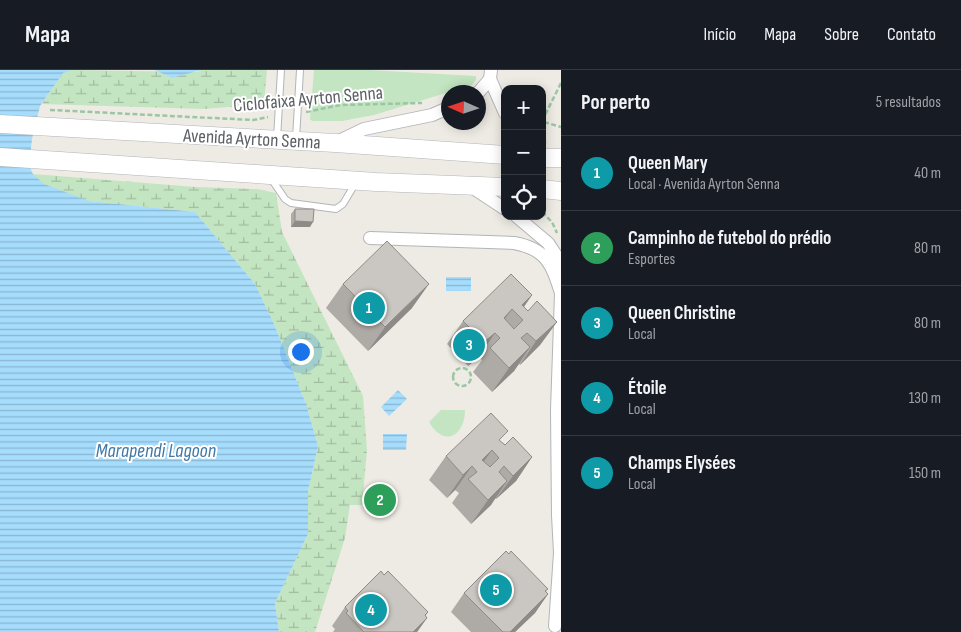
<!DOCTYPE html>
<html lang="pt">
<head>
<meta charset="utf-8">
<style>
  :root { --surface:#171b24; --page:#242831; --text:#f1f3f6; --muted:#9ea1a6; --line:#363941; --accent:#db2777 }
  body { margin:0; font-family:"Sofia Sans Condensed",sans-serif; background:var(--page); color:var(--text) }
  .controls { position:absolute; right:15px; top:15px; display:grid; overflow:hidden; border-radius:10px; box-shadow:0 2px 12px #0003 }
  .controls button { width:45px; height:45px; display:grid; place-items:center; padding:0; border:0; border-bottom:1px solid var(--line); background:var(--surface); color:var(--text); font:25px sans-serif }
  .compass { position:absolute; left:441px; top:15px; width:45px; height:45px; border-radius:50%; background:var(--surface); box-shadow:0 2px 12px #0003; rotate:273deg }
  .you { position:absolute; left:300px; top:281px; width:18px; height:18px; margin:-12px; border:4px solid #fff; border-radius:50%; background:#1a73e8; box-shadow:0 0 0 8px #1a73e833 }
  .badge { display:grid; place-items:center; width:32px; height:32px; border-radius:50%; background:var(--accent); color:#fff; font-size:16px; font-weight:700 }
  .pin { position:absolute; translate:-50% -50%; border:2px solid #fff; box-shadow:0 1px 5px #0006 }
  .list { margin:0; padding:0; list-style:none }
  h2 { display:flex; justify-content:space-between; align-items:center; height:65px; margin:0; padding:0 20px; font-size:21px }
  h2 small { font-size:16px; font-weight:400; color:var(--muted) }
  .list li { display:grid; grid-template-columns:32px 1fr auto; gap:15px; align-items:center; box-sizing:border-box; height:75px; padding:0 20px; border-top:1px solid var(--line) }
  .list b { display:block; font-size:19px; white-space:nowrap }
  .list p { margin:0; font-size:16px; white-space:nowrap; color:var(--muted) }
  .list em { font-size:16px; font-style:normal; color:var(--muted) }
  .icon { flex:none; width:28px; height:28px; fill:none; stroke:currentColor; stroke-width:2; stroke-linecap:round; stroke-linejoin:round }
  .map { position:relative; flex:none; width:561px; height:562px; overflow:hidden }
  header { display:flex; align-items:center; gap:30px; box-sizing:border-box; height:70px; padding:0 25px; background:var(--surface); border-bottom:1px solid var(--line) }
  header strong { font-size:24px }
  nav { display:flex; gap:28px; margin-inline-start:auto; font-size:18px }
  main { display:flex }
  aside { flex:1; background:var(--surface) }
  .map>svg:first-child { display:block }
  .green { fill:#c4e5c1 }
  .wetland { fill:url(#wetland-marsh) }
  .water { fill:url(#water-rules) }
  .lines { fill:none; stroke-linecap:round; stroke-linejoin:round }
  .lane-casing { stroke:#b2b5b9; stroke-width:8 }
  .street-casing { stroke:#b2b5b9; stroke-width:14 }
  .secondary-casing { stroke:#b1b4b9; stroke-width:19 }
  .path { stroke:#9bc6a4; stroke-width:2.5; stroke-dasharray:5 2.5; stroke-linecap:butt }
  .lane { stroke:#fff; stroke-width:6 }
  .street { stroke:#fff; stroke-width:12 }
  .secondary { stroke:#fff; stroke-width:18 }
  .wall { fill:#aeaaa6 }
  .shaded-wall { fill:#8d8b87 }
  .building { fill:#cac6c1; stroke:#8d8b87; fill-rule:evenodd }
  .labels { text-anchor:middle; stroke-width:4; stroke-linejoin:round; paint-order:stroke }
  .street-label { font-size:19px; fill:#5c6064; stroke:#fff }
  .water-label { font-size:20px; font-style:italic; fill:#4078a6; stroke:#fff }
</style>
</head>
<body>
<header>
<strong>Mapa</strong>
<nav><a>Início</a><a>Mapa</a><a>Sobre</a><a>Contato</a></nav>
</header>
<main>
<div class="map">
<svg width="561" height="562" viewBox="0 0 561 562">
  <defs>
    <pattern id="wetland-marsh" width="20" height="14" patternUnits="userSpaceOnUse" patternTransform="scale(1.25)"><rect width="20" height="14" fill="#c4e5c1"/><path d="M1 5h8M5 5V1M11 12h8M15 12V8" fill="none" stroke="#a2bda0"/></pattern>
    <pattern id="water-rules" width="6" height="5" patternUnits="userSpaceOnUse" patternTransform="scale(1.25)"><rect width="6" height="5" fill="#a6dcfc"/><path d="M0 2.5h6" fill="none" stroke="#8ab6d0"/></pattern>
  </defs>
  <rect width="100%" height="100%" fill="#eeebe4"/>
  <path class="green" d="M314 0H369L476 6V10L472 15 374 45 342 51H312L310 49Z
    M441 340H465C465 366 444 378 429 352Z
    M366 425 394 426V435L366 434Z"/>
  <path class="wetland" d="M71 0 197 2 201 0H267L264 34 204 39 42 34 63 2Z
    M33 104 196 117 257 119 276 123 282 162 363 326 367 380 362 435H350L345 468 315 562H279L275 533 308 464V421L318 376 306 334 274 254 255 214 195 142 89 131 44 115Z"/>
  <path class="water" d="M0 0H71L63 3 40 36 32 69 29 96 33 104 44 114 89 131 195 142 255 214 274 254 306 334 318 376 308 421V464L275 533 279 562H0Z
    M155 0H201L172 8Z
    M446 207H471V221H446Z
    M398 320 407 329 389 346 381 337Z
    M383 364H407L406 380H383Z"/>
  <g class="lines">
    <g class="lane-casing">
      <path id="lane" d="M277 69 281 0
        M296 69 300 0
        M270 107 285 129 291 133 336 139 343 134 355 114"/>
    </g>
    <g class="street-casing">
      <path id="street" d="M491 0 490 9 505 43
        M478 23 490 9
        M337 72 364 59 432 45 448 38
        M470 116 505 139
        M516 146 548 173 556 185 559 203
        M370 168 514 173C547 179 552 195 561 223
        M555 556 560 483 558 445 557 340 561 224"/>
    </g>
    <g class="secondary-casing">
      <path id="secondary" d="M0 54 335 73 505 85
        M0 87 376 112 505 117
        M542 88H561
        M542 119 561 121"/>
    </g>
    <path class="path" d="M50 40 253 50 268 47
      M306 42 340 35 422 33
      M544 52 561 57
      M545 74 544 47 561 13
      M542 142 552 152 557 163
      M453 307a9 9 0 1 1 18 0a9 9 0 1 1-18 0Z"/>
    <use href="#lane" class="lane"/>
    <use href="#street" class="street"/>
    <use href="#secondary" class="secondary"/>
  </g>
  <path class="wall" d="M295 139 310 157H291V144Z
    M343 214 412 238 368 281 326 238Z
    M532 225 524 237 528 241 557 252 540 275 520 295 519 294 514 301 492 322 473 302 482 290 479 286 468 296 447 274 463 251Z
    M500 371 505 375 532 387 516 411 496 429 495 428 491 435 471 454 452 433 459 423 455 420 447 428 429 410 446 386Z
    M546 522 548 524 535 543 515 562H471L451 542 464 523Z
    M345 537 425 546 427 548 417 562H333L335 559 332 556Z"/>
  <path class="shaded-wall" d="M295 151 313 152 310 157H291Z
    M429 214 412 238 368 281 385 257Z
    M532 225 518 245 522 235Z
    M512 239 479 286 468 296 484 272 504 248Z
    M557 252 540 275 520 295 536 271Z
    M530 277 514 301 492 322 509 298Z
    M492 380 477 401 482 390Z
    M532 387 516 411 496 429 513 406Z
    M472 396 455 420 447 428 463 405Z
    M507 411 491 435 471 454 488 430Z
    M548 519 537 535 548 524 535 543 515 562H510Z
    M428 542 417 558 427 548 417 562H413L425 545Z"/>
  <path class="building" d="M295 139H314L313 152 295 151Z
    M387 171 429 214 385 257 343 214Z
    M511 204 532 225 522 235 528 241 537 231 557 252 536 271 527 263 521 268 530 277 509 298 490 278 500 268 495 263 484 272 463 251ZM512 239 523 250 514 259 504 248Z
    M491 343 508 361 499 370 505 375 513 367 532 387 513 406 504 396 499 402 507 411 488 430 468 409 477 402 472 396 463 405 446 386ZM492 380 499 388 490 397 482 390Z
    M506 481 509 484 511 481 548 519 545 521 548 524 510 562H503L464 523Z
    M381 501 384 505 388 501 428 542 425 545 427 548 413 562H364L346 543 348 541 345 537Z"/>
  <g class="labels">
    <g class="street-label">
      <text transform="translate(308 28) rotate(-5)" y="7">Ciclofaixa Ayrton Senna</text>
      <text transform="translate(252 68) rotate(3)" y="7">Avenida Ayrton Senna</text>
    </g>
    <g class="water-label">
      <text x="156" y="387">Marapendi Lagoon</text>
    </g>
  </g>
</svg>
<div class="controls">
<button>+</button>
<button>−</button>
<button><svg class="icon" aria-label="locate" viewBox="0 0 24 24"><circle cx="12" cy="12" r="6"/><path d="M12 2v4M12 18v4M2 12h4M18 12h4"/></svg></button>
</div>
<svg class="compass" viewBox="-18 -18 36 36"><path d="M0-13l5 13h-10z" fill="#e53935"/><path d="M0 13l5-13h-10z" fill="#9ea1a6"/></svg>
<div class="you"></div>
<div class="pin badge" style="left:369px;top:238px;background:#0f9aa8">1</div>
<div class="pin badge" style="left:380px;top:430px;background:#2e9e5b">2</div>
<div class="pin badge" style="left:469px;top:275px;background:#0f9aa8">3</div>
<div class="pin badge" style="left:371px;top:540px;background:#0f9aa8">4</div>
<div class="pin badge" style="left:496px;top:520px;background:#0f9aa8">5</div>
</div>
<aside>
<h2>Por perto<small>5 resultados</small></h2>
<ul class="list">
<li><span class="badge" style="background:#0f9aa8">1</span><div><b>Queen Mary</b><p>Local · Avenida Ayrton Senna</p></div><em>40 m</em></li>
<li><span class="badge" style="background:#2e9e5b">2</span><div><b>Campinho de futebol do prédio</b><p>Esportes</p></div><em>80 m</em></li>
<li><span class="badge" style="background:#0f9aa8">3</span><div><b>Queen Christine</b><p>Local</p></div><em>80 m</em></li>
<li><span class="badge" style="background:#0f9aa8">4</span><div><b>Étoile</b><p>Local</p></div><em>130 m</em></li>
<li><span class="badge" style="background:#0f9aa8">5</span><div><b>Champs Elysées</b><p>Local</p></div><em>150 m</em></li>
</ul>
</aside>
</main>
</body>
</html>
